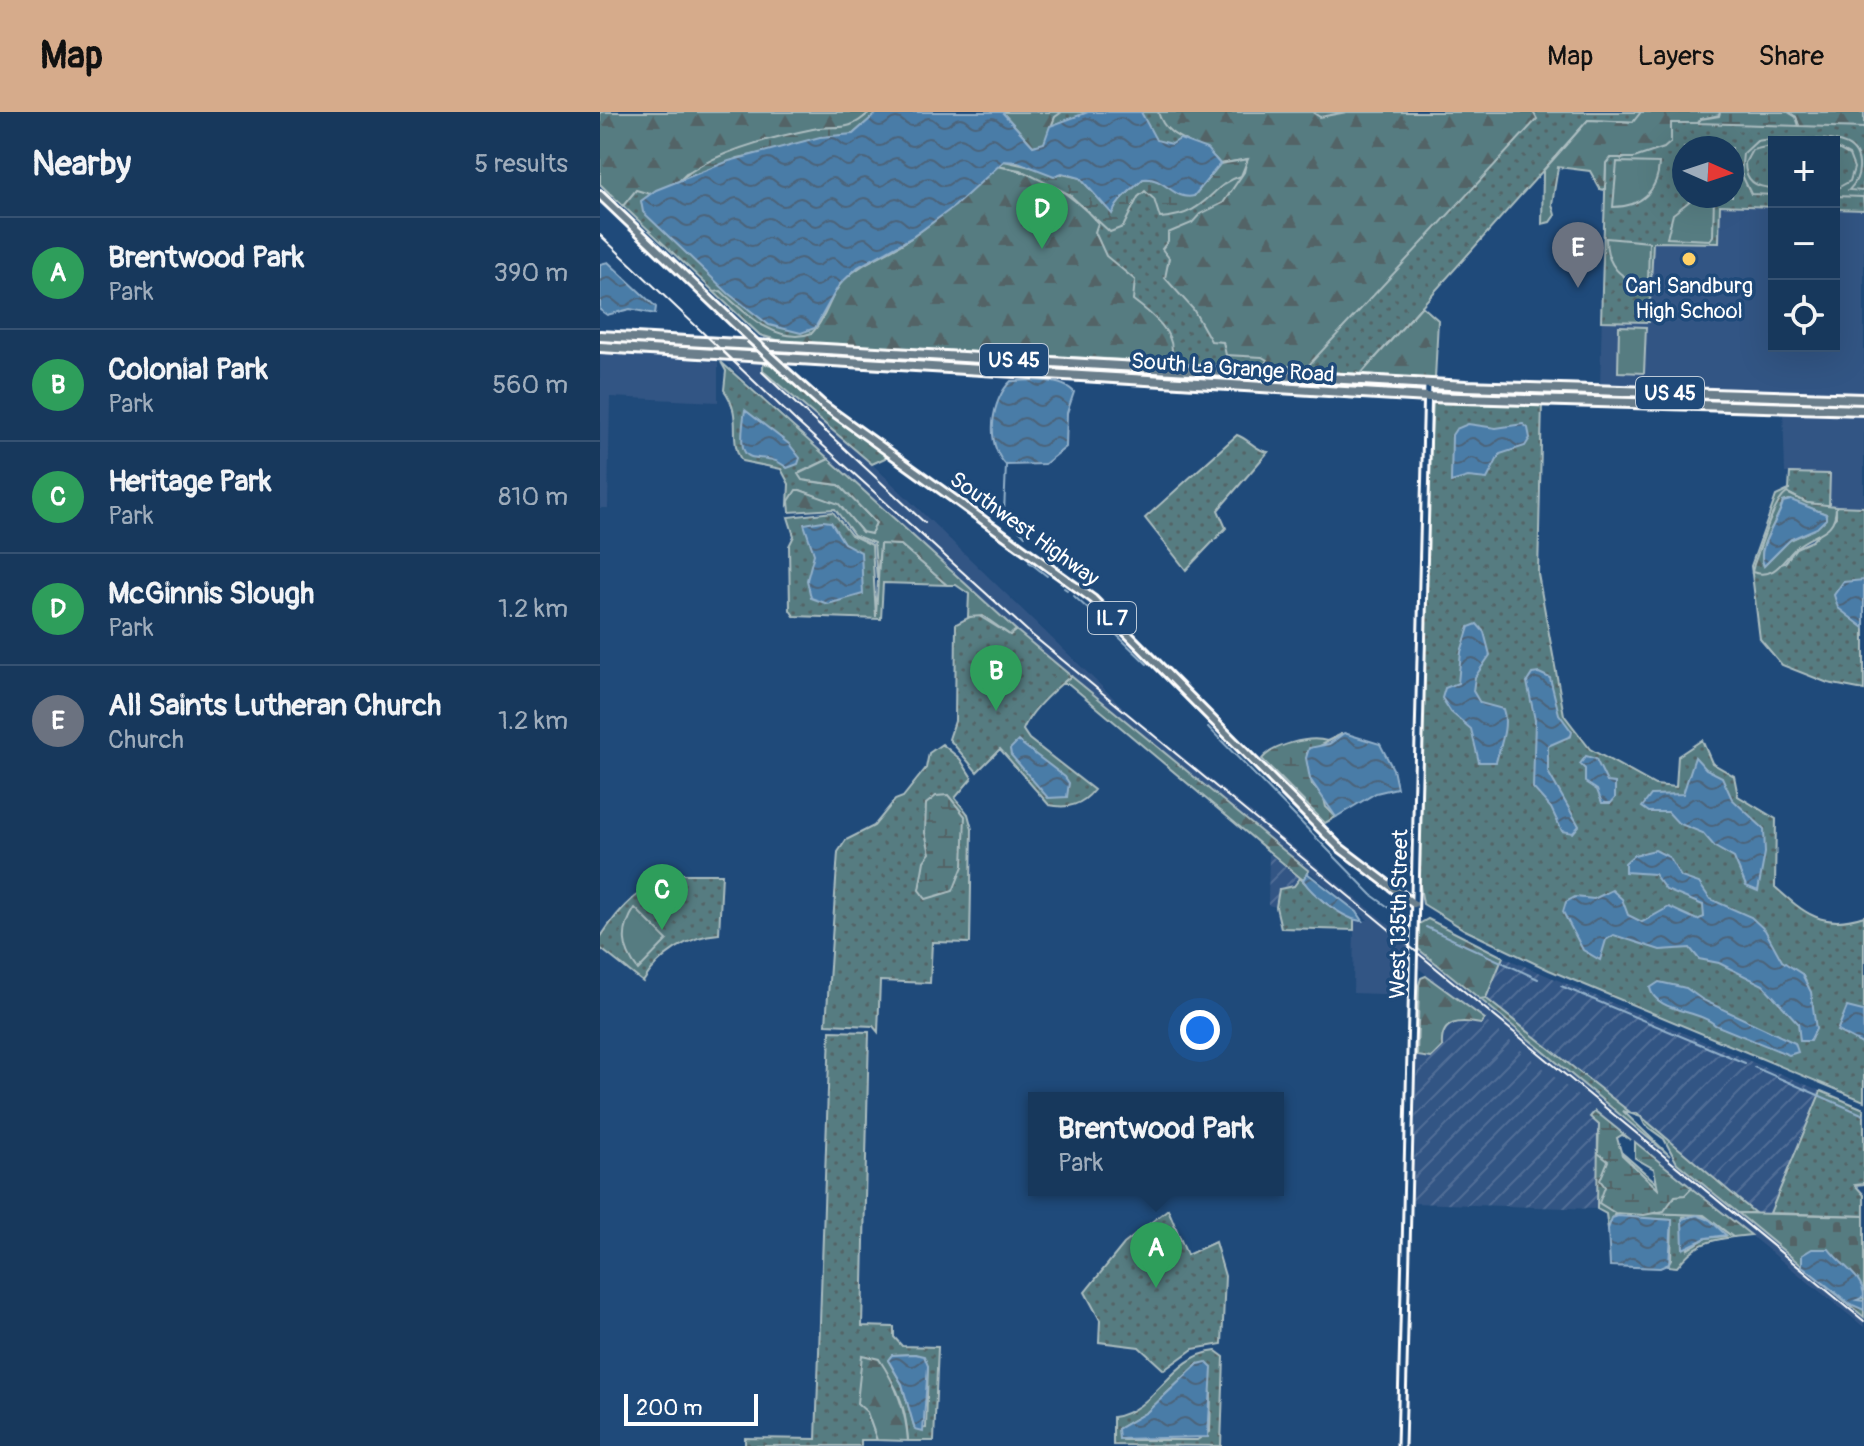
<!DOCTYPE html>
<html lang="en">
<head>
<meta charset="utf-8">
<style>
  :root { --surface:#17385c; --page:#203f62; --text:#f1f3f6; --muted:#9eacbb; --line:#365272; --accent:#d6ab8b }
  body { margin:0; font-family:Pangolin,sans-serif; background:var(--page); color:var(--text) }
  .controls { position:absolute; right:24px; top:24px; display:grid; overflow:hidden; border-radius:0px; box-shadow:0 8px 32px #0002 }
  .controls button { width:72px; height:72px; display:grid; place-items:center; padding:0; border:0; border-bottom:2px solid var(--line); background:var(--surface); color:var(--text); font:40px sans-serif }
  .compass { position:absolute; left:1072px; top:24px; width:72px; height:72px; border-radius:50%; background:var(--surface); box-shadow:0 8px 32px #0002; rotate:93deg }
  .scale { position:absolute; left:24px; bottom:20px; width:134px; box-sizing:border-box; padding-left:8px; border:4px solid #fff; border-top:0; font-size:22px; line-height:28px; white-space:nowrap; color:#fff; -webkit-text-stroke:6px #1f4a7a; paint-order:stroke }
  .you { position:absolute; left:600px; top:918px; width:28px; height:28px; margin:-20px; border:6px solid #fff; border-radius:50%; background:#1a73e8; box-shadow:0 0 0 12px #1a73e833 }
  .badge { display:grid; place-items:center; width:52px; height:52px; border-radius:50%; background:var(--accent); color:#fff; font-size:26px; font-weight:700 }
  .pin { position:absolute; translate:-50% -66px; filter:drop-shadow(0 2px 4px #0008) }
  .pin::after { content:''; position:absolute; top:42px; width:28px; height:24px; background:inherit; clip-path:polygon(0 0,100% 0,50% 100%) }
  .popup { position:absolute; left:428px; top:980px; width:256px; height:104px; box-sizing:border-box; display:grid; place-content:center; border-radius:0px; background:var(--surface); filter:drop-shadow(0 2px 6px #0005); font-size:26px; white-space:nowrap; color:var(--muted) }
  .popup b { font-size:30px; color:var(--text) }
  .popup::after { content:''; position:absolute; left:50%; top:100%; margin-left:-16px; border:16px solid transparent; border-top-color:var(--surface) }
  .list { margin:0; padding:0; list-style:none }
  h2 { display:flex; justify-content:space-between; align-items:center; height:104px; margin:0; padding:0 32px; font-size:34px }
  h2 small { font-size:26px; font-weight:400; color:var(--muted) }
  .list li { display:grid; grid-template-columns:52px 1fr auto; gap:24px; align-items:center; box-sizing:border-box; height:112px; padding:0 32px; border-top:2px solid var(--line) }
  .list b { display:block; font-size:30px; white-space:nowrap }
  .list p { margin:0; font-size:26px; white-space:nowrap; color:var(--muted) }
  .list em { font-size:26px; font-style:normal; color:var(--muted) }
  .icon { flex:none; width:44px; height:44px; fill:none; stroke:currentColor; stroke-width:2; stroke-linecap:round; stroke-linejoin:round }
  .map { position:relative; flex:none; width:1264px; height:1334px; overflow:hidden }
  header { display:flex; align-items:center; gap:48px; box-sizing:border-box; height:112px; padding:0 40px; background:var(--accent); color:#111 }
  header strong { font-size:38px }
  nav { display:flex; gap:44px; margin-inline-start:auto; font-size:28px }
  main { display:flex }
  aside { flex:1; background:var(--surface) }
  .map>svg:first-child { display:block }
  .built { fill:#325584; fill-rule:evenodd }
  .industrial { fill:url(#industrial-furrows) }
  .grass { fill:url(#grass-dots); stroke:#abbdc0; stroke-width:2; fill-rule:evenodd }
  .forest { fill:url(#forest-firs); stroke:#abbdc0; stroke-width:2; fill-rule:evenodd }
  .wetland { fill:url(#wetland-marsh); stroke:#abbdc0; stroke-width:2 }
  .cemetery { fill:url(#cemetery-stones); stroke:#abbdc0; stroke-width:2 }
  .garden { fill:#577b81; stroke:#abbdc0; stroke-width:2 }
  .water { fill:url(#water-waves); stroke:#92b0ca; stroke-width:2 }
  .lines { fill:none; stroke-linecap:round; stroke-linejoin:round }
  .stream { stroke:#92b0ca; stroke-width:2 }
  .minor-casing { stroke:#fff; stroke-width:11 }
  .major-casing { stroke:#fff; stroke-width:12 }
  .highway-casing { stroke:#fff; stroke-width:14 }
  .minor { stroke:#1f4a7a; stroke-width:5 }
  .major { stroke:#6b7e8b; stroke-width:6 }
  .highway { stroke:#6b7e8b; stroke-width:8 }
  .rail { stroke:#fff; stroke-width:2 }
  .major-bridge-casing { stroke:#fff; stroke-width:12; stroke-linecap:butt }
  .major-bridge { stroke:#6b7e8b; stroke-width:6 }
  .poi-dot { fill:#ffd166; stroke:#1f4a7a; stroke-width:3 }
  .labels { text-anchor:middle; stroke-width:7; stroke-linejoin:round; paint-order:stroke }
  .shield { fill:#1f4a7a; stroke:#bcc9d7; stroke-width:2 }
  .shield-label { font-size:20px; font-weight:bold; fill:#fff }
  .poi-label { font-size:22px; fill:#fff; stroke:#1f4a7a }
  .street-label { font-size:22px; fill:#fff; stroke:#1f4a7a }
</style>
</head>
<body>
<header>
<strong>Map</strong>
<nav><a>Map</a><a>Layers</a><a>Share</a></nav>
</header>
<main>
<aside>
<h2>Nearby<small>5 results</small></h2>
<ul class="list">
<li><span class="badge" style="background:#2e9e5b">A</span><div><b>Brentwood Park</b><p>Park</p></div><em>390 m</em></li>
<li><span class="badge" style="background:#2e9e5b">B</span><div><b>Colonial Park</b><p>Park</p></div><em>560 m</em></li>
<li><span class="badge" style="background:#2e9e5b">C</span><div><b>Heritage Park</b><p>Park</p></div><em>810 m</em></li>
<li><span class="badge" style="background:#2e9e5b">D</span><div><b>McGinnis Slough</b><p>Park</p></div><em>1.2 km</em></li>
<li><span class="badge" style="background:#6b7280">E</span><div><b>All Saints Lutheran Church</b><p>Church</p></div><em>1.2 km</em></li>
</ul>
</aside>
<div class="map">
<svg width="1264" height="1334" viewBox="0 0 1264 1334">
  <defs>
    <pattern id="industrial-furrows" width="10" height="10" patternUnits="userSpaceOnUse" patternTransform="scale(2)"><rect width="10" height="10" fill="#325584"/><path d="M-1 1l2-2M0 10L10 0M9 11l2-2" fill="none" stroke="#516e96"/></pattern>
    <pattern id="grass-dots" width="8" height="8" patternUnits="userSpaceOnUse" patternTransform="scale(2)"><rect width="8" height="8" fill="#577b81"/><path d="M2 2h.1M6 6h.1" fill="none" stroke="#526466" stroke-width="1.8" stroke-linecap="round"/></pattern>
    <pattern id="forest-firs" width="22" height="20" patternUnits="userSpaceOnUse" patternTransform="scale(2)"><rect width="22" height="20" fill="#577b81"/><path d="M5 1l3.5 6h-7zM16 11l3.5 6h-7z" fill="#526466"/></pattern>
    <pattern id="wetland-marsh" width="20" height="14" patternUnits="userSpaceOnUse" patternTransform="scale(2)"><rect width="20" height="14" fill="#577b81"/><path d="M1 5h8M5 5V1M11 12h8M15 12V8" fill="none" stroke="#526466"/></pattern>
    <pattern id="cemetery-stones" width="16" height="16" patternUnits="userSpaceOnUse" patternTransform="scale(2)"><rect width="16" height="16" fill="#577b81"/><path d="M2 7V4a2 2 0 0 1 4 0v3zM10 15v-3a2 2 0 0 1 4 0v3z" fill="#526466"/></pattern>
    <pattern id="water-waves" width="16" height="10" patternUnits="userSpaceOnUse" patternTransform="scale(2)"><rect width="16" height="10" fill="#4a7ba7"/><path d="M0 5q4-4 8 0t8 0" fill="none" stroke="#4b647a"/></pattern>
  </defs>
  <rect width="100%" height="100%" fill="#1f4a7a"/>
  <filter id="ink" filterUnits="userSpaceOnUse"><feTurbulence type="fractalNoise" baseFrequency=".0125" numOctaves="2"/><feDisplacementMap in="SourceGraphic" scale="16" xChannelSelector="R" yChannelSelector="G"/><feConvolveMatrix kernelMatrix="1 2 1 2 8 2 1 2 1" color-interpolation-filters="sRGB"/></filter>
  <g filter="url(#ink)">
    <path class="built" d="M1264 16V282L1000 275 1006 51 1064 36ZM1174 30H1234V234H1174ZM1084 36H1132V84H1084Z
      M0 241 118 250V290L10 285 8 396H0Z
      M125 250 163 252V259L272 352 528 600 809 829 808 883 753 881 754 808H768L416 518Z
      M1183 297 1264 299V395L1229 394 1230 362 1185 361Z
      M817 836 1264 1205V1215L817 855Z"/>
    <path class="industrial" d="M669 742 700 766 694 774 679 777 676 795 668 793Z
      M903 845 1221 979 1170 1101H1155L1037 1001 1031 1002 1006 985 886 886Z
      M831 865 999 1001 997 1097 813 1091 819 873Z"/>
    <path class="grass" d="M0 0H1264V98L1234 97V30H1174V95L1120 93 1119 131 1053 130 1049 210 1001 209 1006 51 1014 44 1022 47 1064 36 1070 11 988 8 761 262 184 230 160 223 0 72ZM1084 36H1132V84H1084Z
      M121 250 229 347 199 361 208 369 239 373 276 411 271 422 263 421 239 393 200 378 188 393 189 372 181 357 142 349C127 326 144 306 124 278L126 259Z
      M163 252 174 253 225 298 286 341 285 346 272 352 163 259Z
      M838 286 942 290 938 462 964 603 990 637 1055 673 1076 675 1078 644 1102 628 1112 651 1134 664 1138 684 1176 707 1175 775C1204 801 1223 818 1264 804V989L949 858 865 818 823 792 819 768 827 386 833 291Z
      M637 323C649 327 656 339 668 340L618 398 626 416 586 458 545 406Z
      M1190 361 1230 362 1229 394 1207 391 1188 381 1172 404 1152 460 1185 451 1196 436 1212 429 1236 405V394L1264 395V578L1228 571 1182 553 1160 527 1151 454 1176 384 1189 378Z
      M233 400 251 423 272 433 276 505 280 431 301 433 347 473 283 471 281 507 194 504 190 498 189 434 194 424 188 405Z
      M376 502 410 523 416 518 471 564C456 576 430 599 423 618L429 627 494 678C482 693 468 697 449 693L400 637 377 660 349 627 355 609 356 512Z
      M342 632 360 647 372 666 355 686 368 702 372 717 370 831 332 830 330 871 280 869 278 920 273 914 226 912 238 740 246 728 274 714 295 688 303 685 326 656 329 641Z
      M80 762H122L119 822C88 824 59 843 43 870L0 836V826C20 795 44 770 80 762Z
      M700 766 724 790 754 808V818L681 816 676 795 679 777 694 774Z
      M883 884 1031 1001H1037L1155 1101H1138L1077 1051 1064 1027 1045 1013 1041 1005 1023 999 1070 1044 880 887Z
      M230 919 269 920 262 1214 294 1215V1225L302 1234 338 1235 334 1329H308C306 1293 296 1260 262 1244L267 1300 277 1328H261V1334H145V1326L216 1327ZM315 1242 328 1254 326 1316 315 1317 302 1272 288 1248 292 1243Z
      M1221 979 1264 997V1072L1255 1073 1264 1083V1104L1170 1101Z
      M568 1097 587 1143 615 1130 625 1164 622 1232 593 1237 564 1258 539 1235 499 1230 500 1208 485 1180 524 1132Z
      M1022 1100 1104 1103 1133 1125C1108 1128 1093 1133 1077 1155L1067 1154 1071 1147 1072 1108 1013 1105ZM1088 1103 1105 1105 1125 1124 1106 1126 1088 1137 1083 1105Z
      M616 1239 624 1245 621 1334 513 1333V1305C556 1299 571 1243 616 1239ZM598 1252 611 1281 610 1320 597 1328H523L518 1317 547 1300Z"/>
    <path class="forest" d="M0 0H270L253 15 219 16 159 30 86 62 76 72 50 82 36 78 23 94 0 72Z
      M402 0H462L455 5 444 32 433 34Z
      M558 0H712L720 5 747 0H933L937 7 707 255 666 253 667 248 662 245 626 243 623 230 611 229 593 197 565 166 569 146 562 137 568 129V121L592 111 600 102 623 91 644 60 647 47 620 52C603 28 567 32 558 0Z
      M1041 0H1120V3L1101 7 1098 11H1071V30L1064 36 1034 46H1010L1006 51 1005 78 1000 77 990 59 958 55 952 92 955 103 950 110 942 112 943 59 988 8 1033 10Z
      M1188 0H1264V16L1199 14 1196 5Z
      M397 54C439 61 470 80 498 111L495 120 506 144 535 168 533 188C549 200 580 223 570 247L566 250 184 230 160 223 114 180 121 179C145 201 177 234 212 221 228 205 229 183 244 168 264 148 289 142 311 126 343 104 369 80 397 54Z
      M822 194 838 208 835 267 761 262Z
      M229 347 416 518 410 523 383 504 368 505 369 482 356 473H347L301 433 280 432 277 467 274 431 254 423 235 397 190 400 189 389 196 378H200L239 392 262 420 271 422 276 411 239 373 202 368 198 362Z
      M1187 381 1207 391 1236 394C1236 422 1216 420 1199 433 1183 446 1177 468 1152 460L1154 452C1161 434 1173 390 1187 381ZM1189 388 1226 402 1208 420 1188 429 1164 454C1155 434 1179 409 1183 390Z
      M471 564 709 759 703 768 469 572H462Z
      M828 807 903 845 886 886 880 887 817 836 819 812Z
      M826 864 885 907 881 912C861 908 840 907 842 935L831 946 817 944 819 873 821 866Z
      M998 1020 1074 1086 1081 1068 1151 1123 1133 1125 1104 1103 1022 1100 1015 1101 1008 1117 1006 1102 997 1097Z
      M262 1243 279 1247C296 1272 306 1298 308 1329L277 1328 267 1300 257 1291Z"/>
    <path class="wetland" d="M270 0H278L253 22 138 46 76 72C105 42 173 25 213 17 240 12 246 22 270 0Z
      M1120 0H1188L1196 5 1199 14 1098 11 1101 7 1119 4Z
      M648 47 641 64C609 73 609 103 560 106L554 87 545 79 538 85 523 115 510 120 469 82 420 58 397 54 404 49 480 66 512 101C519 86 531 79 543 67 562 64 574 82 594 84L620 52Z
      M742 622 707 641 712 673 723 682 726 695 736 705 725 711 662 647C672 634 709 623 727 629Z
      M348 683 365 704 363 754 353 779 326 787 319 778 324 749 330 741 325 721 326 692 336 684Z
      M995 999 1031 1028 1022 1023 1017 1026 1022 1043 1058 1077 1054 1057 1035 1046V1030L1092 1076 1085 1083 1075 1084 1064 1099 1044 1103 1015 1101 999 1091 1005 1075 1000 1068 1008 1049 998 1041 999 1013 990 1005Z"/>
    <path class="cemetery" d="M1138 1101 1264 1104V1205Z"/>
    <path class="garden" d="M1264 26V95L1263 85 1234 84V78L1250 69 1254 56 1249 43 1234 35V30H1174V33L1152 38 1145 51C1145 70 1157 76 1174 76V83L1151 82 1141 61 1143 42 1157 29C1174 25 1226 25 1242 31 1264 38 1263 64 1249 78L1263 79Z
      M1017 50 1059 51C1058 79 1041 95 1013 95Z
      M1096 84H1114L1113 124 1110 128 1067 126 1073 102Z
      M1006 126 1049 130 1048 171C1020 170 1006 152 1006 126Z
      M1019 214 1046 215 1044 261 1018 260Z
      M35 796 67 828 38 858C22 837 20 819 35 796Z"/>
    <path class="water" d="M278 0H402L433 34 444 31 450 14 488 0H541L556 28 572 32 580 27 607 37 620 52 594 84C573 89 565 64 543 67 531 79 518 87 512 102L480 66 462 61 454 64 418 50 404 49 355 94 311 126 258 155 239 173 215 216 201 221 169 213 129 182 43 100 41 89 56 78 129 49 220 25 253 22Z
      M8 150 56 195 55 202 30 197 7 203 0 198V152Z
      M411 269C430 268 462 266 474 280L467 301 466 335 445 352 406 353C385 331 391 288 411 269Z
      M145 298 189 332 200 346 198 352 187 356C160 332 133 370 145 298Z
      M868 312 896 316 923 312 928 316 930 326 925 334 900 342 887 367 868 365 851 370 852 323 856 317Z
      M1191 388 1226 402V407L1217 416 1191 427 1164 454C1155 435 1179 409 1183 390Z
      M223 409 231 410 244 431 261 440 263 482 228 492 211 486 207 468 214 442 204 412Z
      M1264 468V516L1238 496 1234 483 1243 470Z
      M877 512 884 520 890 543 875 565 873 579 880 591 903 597C909 614 900 634 896 650H879L871 617 851 600 842 586 845 576 858 571 861 540 869 515Z
      M939 561 950 566 959 602 972 620 971 624 948 634V660L979 714 973 721 962 719 951 696 933 676 935 608 927 570 932 562Z
      M744 621 780 632 793 657 797 676 776 681 736 705 710 667 706 646 709 636 729 632Z
      M418 629 465 665 469 671 467 685 448 686 411 643 410 637Z
      M986 644 996 647 1007 670 1015 671V686L1011 691H1002L997 678 985 670V657L980 652Z
      M1095 645 1106 657 1122 665 1132 687 1164 717 1165 741 1158 779 1146 774 1134 746 1115 735 1103 721 1078 711 1068 700H1049L1042 695 1051 683 1083 682Z
      M1055 738 1069 745 1081 765 1099 771 1110 787 1151 805 1165 818 1182 849 1202 862 1211 880 1216 917 1210 929H1200L1198 911 1163 873 1119 851 1099 847 1090 836 1060 838 1014 823 1006 828 1000 848 983 838 963 800 966 790 975 785 994 787 1012 778 1022 787 1028 803 1042 810 1069 795 1097 808 1104 805 1103 793 1066 778 1054 762 1025 760V751L1034 743Z
      M707 761 757 800 763 809C746 809 712 783 703 768Z
      M1059 870 1086 876 1103 888 1195 931 1198 940 1189 943 1115 913C1100 898 1055 900 1050 876Z
      M1247 895 1263 899 1264 933 1237 919Z
      M1097 1103 1110 1108 1126 1123 1106 1126 1083 1137 1082 1107Z
      M1018 1104 1072 1108 1069 1152 1060 1156 1010 1154 1008 1117 1012 1106Z
      M1212 1137H1229C1240 1153 1264 1164 1264 1185L1257 1188 1264 1189V1198L1250 1192 1202 1154V1143Z
      M315 1242 324 1244 328 1254 323 1320 315 1318 302 1272 288 1248 292 1243Z
      M606 1250 612 1256 608 1325 519 1327 518 1317 547 1300 598 1252Z"/>
    <g class="lines">
      <path class="stream" d="M406 353 404 401 425 424
        M429 450 447 464
        M464 476 467 478
        M474 484 489 498
        M496 503 547 552
        M608 615 773 784 805 807
        M826 815 938 867
        M961 874 1145 951
        M1154 955 1264 1003"/>
      <g class="minor-casing">
        <path id="minor" d="M801 1334 828 271"/>
      </g>
      <g class="major-casing">
        <path id="major" d="M0 83 150 226
          M180 254 222 292 493 487 739 735 814 792"/>
      </g>
      <g class="highway-casing">
        <path id="highway" d="M0 224 866 274 1264 287
          M0 235 828 285 1264 298"/>
      </g>
      <use href="#minor" class="minor"/>
      <use href="#major" class="major"/>
      <use href="#highway" class="highway"/>
      <path class="rail" d="M0 123 197 310 432 523 1264 1209
        M162 260 226 320
        M219 313 325 411"/>
      <g class="major-bridge-casing">
        <path id="major-bridge" d="M150 226 180 254"/>
      </g>
      <use href="#major-bridge" class="major-bridge"/>
    </g>
  </g>
  <circle class="poi-dot" cx="1089" cy="147" r="8"/>
  <g class="labels">
    <g class="shield">
      <rect x="380" y="232" width="68" height="32" rx="6"/>
      <rect x="1036" y="265" width="68" height="32" rx="6"/>
      <rect x="488" y="490" width="48" height="32" rx="6"/>
    </g>
    <g class="shield-label">
      <text x="414" y="255">US 45</text>
      <text x="1070" y="288">US 45</text>
      <text x="512" y="513">IL 7</text>
    </g>
    <g class="poi-label">
      <text x="1089" y="181">Carl Sandburg<tspan x="1089" dy="25">High School</tspan></text>
    </g>
    <g class="street-label">
      <text transform="translate(633 255) rotate(4)" y="8">South La Grange Road</text>
      <text transform="translate(425 416) rotate(36)" y="8">Southwest Highway</text>
      <text transform="translate(798 802) rotate(-89)" y="8">West 135th Street</text>
    </g>
  </g>
</svg>
<div class="controls">
<button>+</button>
<button>−</button>
<button><svg class="icon" aria-label="locate" viewBox="0 0 24 24"><circle cx="12" cy="12" r="6"/><path d="M12 2v4M12 18v4M2 12h4M18 12h4"/></svg></button>
</div>
<svg class="compass" viewBox="-18 -18 36 36"><path d="M0-13l5 13h-10z" fill="#e53935"/><path d="M0 13l5-13h-10z" fill="#9eacbb"/></svg>
<div class="scale">200 m</div>
<div class="you"></div>
<div class="pin badge" style="left:556px;top:1176px;background:#2e9e5b">A</div>
<div class="popup"><b>Brentwood Park</b>Park</div>
<div class="pin badge" style="left:396px;top:599px;background:#2e9e5b">B</div>
<div class="pin badge" style="left:62px;top:818px;background:#2e9e5b">C</div>
<div class="pin badge" style="left:442px;top:137px;background:#2e9e5b">D</div>
<div class="pin badge" style="left:978px;top:176px;background:#6b7280">E</div>
</div>
</main>
</body>
</html>
